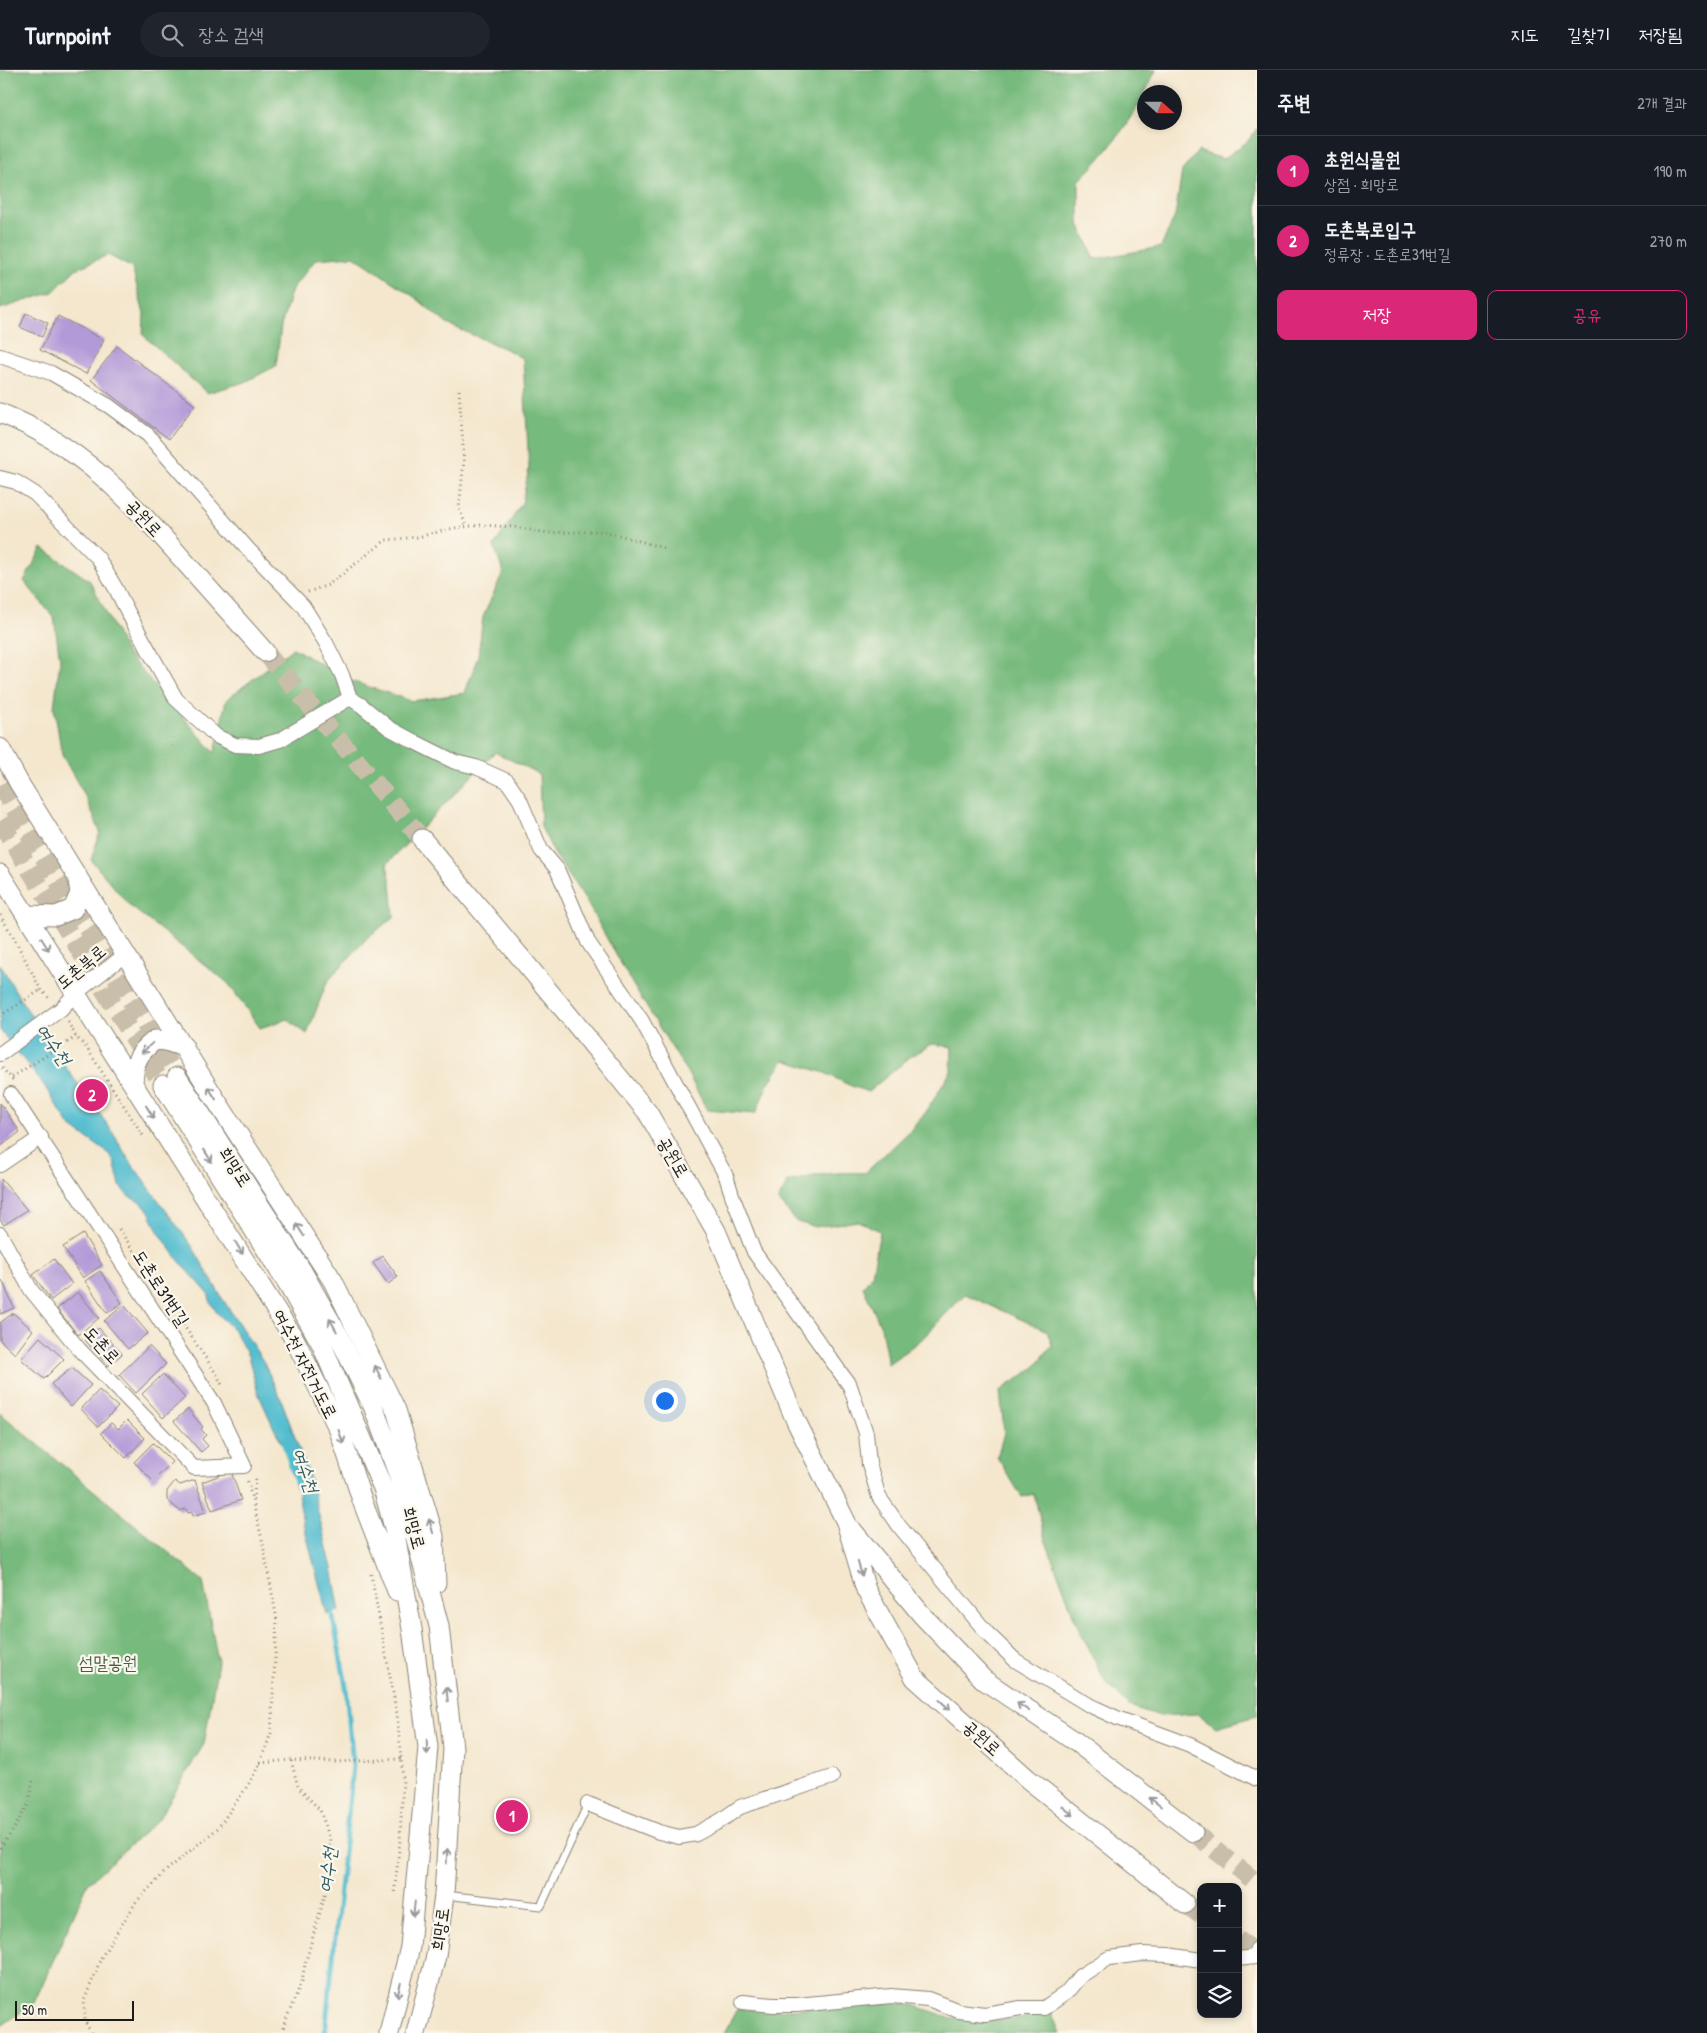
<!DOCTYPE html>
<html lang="ko">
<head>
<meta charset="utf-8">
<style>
  :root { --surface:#171b24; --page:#20242c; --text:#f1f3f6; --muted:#9ea1a6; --line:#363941; --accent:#db2777 }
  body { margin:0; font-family:"Patrick Hand","Poor Story",sans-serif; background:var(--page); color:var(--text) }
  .controls { position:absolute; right:15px; bottom:15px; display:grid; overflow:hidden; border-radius:10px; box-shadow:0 2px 8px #0003 }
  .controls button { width:45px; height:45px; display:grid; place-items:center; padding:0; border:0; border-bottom:1px solid var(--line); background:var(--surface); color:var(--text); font:25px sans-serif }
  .compass { position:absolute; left:1137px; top:15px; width:45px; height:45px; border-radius:50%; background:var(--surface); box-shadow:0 2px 8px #0003; rotate:111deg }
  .scale { position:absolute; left:15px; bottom:12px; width:119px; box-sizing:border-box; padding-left:5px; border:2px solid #1c1c1c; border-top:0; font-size:14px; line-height:18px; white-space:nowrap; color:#1c1c1c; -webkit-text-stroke:4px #fbf7ec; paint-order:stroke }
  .you { position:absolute; left:664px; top:1330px; width:18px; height:18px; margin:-12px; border:4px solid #fff; border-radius:50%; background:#1a73e8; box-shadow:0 0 0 8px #1a73e833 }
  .badge { display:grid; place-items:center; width:32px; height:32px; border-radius:50%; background:var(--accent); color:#fff; font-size:16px; font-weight:700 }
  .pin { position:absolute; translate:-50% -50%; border:2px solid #fff; box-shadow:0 1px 5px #0006 }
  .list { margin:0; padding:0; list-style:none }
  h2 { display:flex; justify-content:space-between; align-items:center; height:65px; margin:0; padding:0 20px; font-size:21px }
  h2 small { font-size:16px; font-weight:400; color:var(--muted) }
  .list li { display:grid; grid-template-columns:32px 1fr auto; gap:15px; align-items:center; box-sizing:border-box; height:70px; padding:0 20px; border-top:1px solid var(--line) }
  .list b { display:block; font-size:19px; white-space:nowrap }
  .list p { margin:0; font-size:16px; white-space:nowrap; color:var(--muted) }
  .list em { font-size:16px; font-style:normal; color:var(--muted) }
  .actions { display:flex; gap:10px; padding:15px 20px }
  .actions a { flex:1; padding:11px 0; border:1px solid var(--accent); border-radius:10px; text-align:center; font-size:18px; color:var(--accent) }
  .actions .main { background:var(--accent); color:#fff }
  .icon { flex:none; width:28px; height:28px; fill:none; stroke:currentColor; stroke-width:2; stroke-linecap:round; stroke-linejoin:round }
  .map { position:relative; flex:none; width:1257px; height:1963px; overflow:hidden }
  header { display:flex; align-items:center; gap:30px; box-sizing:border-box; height:70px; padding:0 25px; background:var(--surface); border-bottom:1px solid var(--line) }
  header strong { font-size:24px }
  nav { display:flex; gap:28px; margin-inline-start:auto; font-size:18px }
  .search { width:350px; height:45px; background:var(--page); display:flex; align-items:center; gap:12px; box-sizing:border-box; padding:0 18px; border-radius:28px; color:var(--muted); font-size:19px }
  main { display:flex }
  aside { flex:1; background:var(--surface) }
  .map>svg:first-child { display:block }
  .forest { fill:#77ba7d; stroke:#4a6b4c }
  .water { fill:#53bdcf; stroke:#386c76 }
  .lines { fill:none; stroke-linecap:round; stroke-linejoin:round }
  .stream { stroke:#53bdcf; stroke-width:5 }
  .building { fill:#b29ad8 }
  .secondary-tunnel { stroke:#c9beaa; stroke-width:19; stroke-dasharray:19 9; stroke-linecap:butt }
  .lane-casing { stroke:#888275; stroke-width:9 }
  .street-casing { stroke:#888275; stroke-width:16 }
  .secondary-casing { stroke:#888275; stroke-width:21 }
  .path { stroke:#888275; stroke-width:3; stroke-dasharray:1 4; stroke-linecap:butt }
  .lane { stroke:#fff; stroke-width:7 }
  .street { stroke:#fff; stroke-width:14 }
  .secondary { stroke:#fff; stroke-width:19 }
  .oneway { stroke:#999 }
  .labels { text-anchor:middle; stroke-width:4.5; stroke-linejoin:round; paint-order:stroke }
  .street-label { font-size:18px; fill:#1c1c1c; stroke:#fbf7ec }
  .park-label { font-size:18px; fill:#465e46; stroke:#fbf7ec }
  .water-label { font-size:19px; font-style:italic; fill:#325c64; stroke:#fbf7ec }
</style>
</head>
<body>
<header>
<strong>Turnpoint</strong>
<div class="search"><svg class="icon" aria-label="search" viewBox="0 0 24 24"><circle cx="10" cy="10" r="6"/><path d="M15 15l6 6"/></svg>장소 검색</div>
<nav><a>지도</a><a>길찾기</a><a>저장됨</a></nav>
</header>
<main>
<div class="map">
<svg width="1257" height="1963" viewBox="0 0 1257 1963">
  <rect width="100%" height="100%" fill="#fbf7ec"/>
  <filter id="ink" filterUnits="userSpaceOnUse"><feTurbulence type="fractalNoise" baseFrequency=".02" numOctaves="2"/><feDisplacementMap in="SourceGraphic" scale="10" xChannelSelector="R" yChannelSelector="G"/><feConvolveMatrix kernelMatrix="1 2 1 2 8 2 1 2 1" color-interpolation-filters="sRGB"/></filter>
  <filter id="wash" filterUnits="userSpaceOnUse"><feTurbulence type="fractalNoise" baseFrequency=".0096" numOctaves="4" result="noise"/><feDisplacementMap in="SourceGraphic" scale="20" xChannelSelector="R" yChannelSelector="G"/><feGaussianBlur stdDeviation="1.12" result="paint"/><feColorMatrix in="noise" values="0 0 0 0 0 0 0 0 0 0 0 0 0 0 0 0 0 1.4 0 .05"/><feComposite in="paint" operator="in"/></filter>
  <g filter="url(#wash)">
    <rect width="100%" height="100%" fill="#f4e7ce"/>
    <path class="forest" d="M0 0H1156C1135 45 1114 76 1079 111V154L1095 189 1161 177 1175 146 1182 101 1198 81 1223 89 1248 71 1257 58V1646L1216 1657 1198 1644 1160 1646 1129 1636 1106 1613 1079 1560 1045 1469 1034 1424 1022 1427 997 1387 1004 1363 1000 1321 1034 1298 1052 1275 1047 1261 965 1224 921 1270 888 1294 881 1257 863 1217 872 1205 880 1161 858 1151 815 1157 797 1152 778 1130 788 1112C814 1105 838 1101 865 1103L910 1061 926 1042 951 1001 952 977 932 974 910 987 868 1022 849 1015 825 1003 784 990 768 1014 755 1044 707 1040 687 1002 633 915 586 831 554 783 541 757 539 704 495 682 387 794 391 813 394 847 368 867 327 912 307 964 287 949 260 958 228 913 129 835 91 790 100 762 86 728 62 685 54 637 60 590 54 548 24 511 42 478 90 511 127 584 215 683 226 630 293 578 351 611 412 631 465 623 478 586 483 547 503 502 494 476 522 433 529 398 523 289 508 280 447 254 416 228 354 186 316 189 292 219 281 256 276 296 245 312 207 323 143 265 144 244 132 198 108 185 76 199 53 222 0 239Z
      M0 1343 203 1511 218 1592 204 1674 158 1750 88 1813 34 1933 0 1957Z
      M890 1933 913 1935 952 1948 989 1950 1019 1949 1051 1942 1060 1963H724L737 1939 773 1940Z"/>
    <path class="water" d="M0 894 19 927 64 995 110 1058 129 1090 192 1176 222 1228 263 1291 281 1329 309 1406 332 1498 340 1541 327 1544 303 1452 293 1394 274 1358 258 1323 248 1286 234 1260 217 1243 211 1233 208 1223 180 1192 158 1161 149 1141 140 1132 128 1126 120 1116 114 1091 108 1083 70 1056 43 1014 0 960Z"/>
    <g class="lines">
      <path class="stream" d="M284 1374 298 1418
        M325 1963 353 1696 346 1616 331 1537"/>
    </g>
    <g id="blocks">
      <path class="building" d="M26 243 48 253 42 267 20 257Z
        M58 246 104 270 86 304 40 280Z
        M117 276 195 335 169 369 91 310Z
        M0 1033 20 1062 0 1077Z
        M1 1109 27 1140 4 1155 0 1150Z
        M83 1164 102 1195 83 1208 63 1177Z
        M383 1186 398 1207 388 1214 373 1193Z
        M54 1189 72 1214 51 1230 33 1205Z
        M100 1201 122 1233 107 1243 85 1211Z
        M2 1210 14 1238 0 1244V1211Z
        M78 1222 99 1248 78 1265 57 1239Z
        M124 1235 148 1263 128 1279 104 1251Z
        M13 1243 33 1260 15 1284 0 1270V1253Z
        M99 1258 122 1284 108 1296 85 1270Z
        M40 1267 64 1289 44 1309 21 1289Z
        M149 1276 166 1294 136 1323 119 1305Z
        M72 1298 91 1315 71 1337 51 1314Z
        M163 1304 185 1328 163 1348 142 1324Z
        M99 1320 118 1337 98 1357 81 1339Z
        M188 1339 203 1357 201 1359 206 1365 202 1369 208 1376 201 1382 174 1351Z
        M127 1350 145 1368 126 1388 101 1363 111 1353 118 1359Z
        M153 1373 172 1392 153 1411 134 1392Z
        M231 1401 241 1430 212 1440 202 1412Z
        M195 1410 206 1442 193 1446 192 1442 188 1443 186 1439 180 1441 167 1430V1421L175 1411 180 1415Z"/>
    </g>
  </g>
  <g filter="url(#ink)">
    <use href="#blocks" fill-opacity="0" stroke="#888275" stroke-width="1"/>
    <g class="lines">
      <path class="secondary-tunnel" d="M265 582 422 769
        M0 715 177 1007
        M0 751 163 1015
        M1193 1762 1257 1813
        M1185 1834 1201 1845
        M1238 1870 1257 1883"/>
      <g class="lane-casing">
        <path id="lane" d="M445 1825 541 1836 588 1734"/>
      </g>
      <g class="street-casing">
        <path id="street" d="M0 286 51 303 109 336 148 365 248 479 303 536 326 573 342 605 350 628 280 670 259 676 235 675 216 666 176 629 133 552 116 519 98 488 35 424 16 412 0 408
          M350 628 361 635 389 658 413 671 455 692 476 697 507 711 520 730 541 780 557 799 588 872 642 951 726 1106 733 1128 754 1182 850 1316 866 1363 869 1394 879 1427 900 1457 987 1563 1015 1590 1089 1635 1117 1648 1190 1675 1257 1709
          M0 984 61 939 76 923 126 884
          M0 1095 41 1067
          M0 1164 31 1220 78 1278 194 1398 244 1396 214 1333 11 1024
          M588 1734 659 1762 679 1767 696 1764 720 1751 740 1737 832 1707
          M1238 1889 1255 1887 1257 1879
          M743 1932 773 1935H797L891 1926 928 1929 959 1941 985 1944 1021 1938H1044L1066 1923 1080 1906 1109 1888 1142 1884 1168 1885 1201 1890"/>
      </g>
      <g class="secondary-casing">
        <path id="secondary" d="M0 343C79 374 129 429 184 491 211 521 238 552 265 582
          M0 678 19 713 214 1027 333 1211 396 1340 434 1466 436 1513
          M422 769 566 942 648 1043 716 1161 796 1351 846 1452 866 1520 915 1608 1028 1709 1185 1834
          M0 804 295 1270 339 1360 363 1433 397 1521
          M27 845 56 846 73 839 80 823 77 805
          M177 1007 302 1201 338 1265 373 1336 401 1412 439 1556 453 1678 444 1825 436 1886 416 1963
          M133 1014C134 992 137 984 155 970L166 971 184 977
          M163 1015 286 1211 321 1273 383 1418 394 1458 412 1559 428 1677 410 1877 389 1963
          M852 1460 922 1545 984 1610 1076 1672 1193 1762"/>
      </g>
      <path class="path" d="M459 320 464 390 459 439 467 457
        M308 522 328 515 386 470 418 467 454 458 481 455 514 457 548 463 604 461 664 478
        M0 845 14 868 41 920 50 929
        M0 946 41 920
        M68 952 76 967 86 977 144 1067
        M2 998 13 1010
        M12 1007 76 967
        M119 1159 217 1305 223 1317
        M254 1430 255 1406
        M371 1504 397 1644 403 1709 400 1771 394 1825
        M260 1693 291 1690 336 1692 401 1689
        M0 1778 12 1762 29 1733 33 1709
        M91 1963 85 1951 84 1931 101 1888 136 1832 168 1799 218 1758 250 1712 260 1693 271 1663 277 1550 262 1469 247 1409
        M283 1963V1957L302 1911 305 1894 329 1811 330 1769 320 1740 298 1717 291 1690"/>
      <use href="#lane" class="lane"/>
      <use href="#street" class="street"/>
      <use href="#secondary" class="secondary"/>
    </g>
    <defs><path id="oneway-shaft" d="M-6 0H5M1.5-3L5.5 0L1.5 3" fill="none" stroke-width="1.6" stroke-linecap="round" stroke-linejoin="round" transform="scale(1.25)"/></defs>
    <g class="oneway">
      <use href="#oneway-shaft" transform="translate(45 874) rotate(57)"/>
      <use href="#oneway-shaft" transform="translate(147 978) rotate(137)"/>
      <use href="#oneway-shaft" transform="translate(212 1023) rotate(-122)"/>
      <use href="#oneway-shaft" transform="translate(150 1042) rotate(58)"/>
      <use href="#oneway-shaft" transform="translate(208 1086) rotate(58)"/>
      <use href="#oneway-shaft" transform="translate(300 1160) rotate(-123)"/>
      <use href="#oneway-shaft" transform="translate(239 1178) rotate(59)"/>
      <use href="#oneway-shaft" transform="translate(333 1255) rotate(-120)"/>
      <use href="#oneway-shaft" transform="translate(378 1302) rotate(-116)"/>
      <use href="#oneway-shaft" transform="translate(341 1367) rotate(71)"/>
      <use href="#oneway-shaft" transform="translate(431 1456) rotate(-107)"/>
      <use href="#oneway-shaft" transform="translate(860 1499) rotate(73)"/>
      <use href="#oneway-shaft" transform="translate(447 1624) rotate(-96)"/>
      <use href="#oneway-shaft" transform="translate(945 1635) rotate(42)"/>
      <use href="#oneway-shaft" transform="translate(1023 1637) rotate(-146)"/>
      <use href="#oneway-shaft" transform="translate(427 1677) rotate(88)"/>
      <use href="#oneway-shaft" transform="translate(1155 1732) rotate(-143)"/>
      <use href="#oneway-shaft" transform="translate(1068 1741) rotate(39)"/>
      <use href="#oneway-shaft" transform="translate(447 1786) rotate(-87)"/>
      <use href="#oneway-shaft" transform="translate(414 1839) rotate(96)"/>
      <use href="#oneway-shaft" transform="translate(399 1920) rotate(104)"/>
    </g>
  </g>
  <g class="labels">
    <g class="street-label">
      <text transform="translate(144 448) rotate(47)" y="6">공원로</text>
      <text transform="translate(81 897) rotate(-40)" y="6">도촌북로</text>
      <text transform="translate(673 1087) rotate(60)" y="6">공원로</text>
      <text transform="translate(235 1097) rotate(57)" y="6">희망로</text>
      <text transform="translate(161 1218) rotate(57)" y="6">도촌로31번길</text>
      <text transform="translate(102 1275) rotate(47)" y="6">도촌로</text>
      <text transform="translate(305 1294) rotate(63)" y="6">여수천 자전거도로</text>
      <text transform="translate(414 1458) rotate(75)" y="6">희망로</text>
      <text transform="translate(982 1668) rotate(42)" y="6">공원로</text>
      <text transform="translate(440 1859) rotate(-82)" y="6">희망로</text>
    </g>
    <g class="park-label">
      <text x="108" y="1599">섬말공원</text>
    </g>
    <g class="water-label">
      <text transform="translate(54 974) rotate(55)" y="7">여수천</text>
      <text transform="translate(306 1400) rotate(71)" y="7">여수천</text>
      <text transform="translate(327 1800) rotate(-84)" y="7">여수천</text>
    </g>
  </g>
</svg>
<div class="controls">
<button>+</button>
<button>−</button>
<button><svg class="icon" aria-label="layers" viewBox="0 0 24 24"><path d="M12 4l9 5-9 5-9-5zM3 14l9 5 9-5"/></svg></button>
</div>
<svg class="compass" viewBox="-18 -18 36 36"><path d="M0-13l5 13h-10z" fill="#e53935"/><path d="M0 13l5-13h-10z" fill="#9ea1a6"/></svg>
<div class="scale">50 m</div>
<div class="you"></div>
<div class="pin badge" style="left:512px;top:1746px">1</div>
<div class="pin badge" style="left:92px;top:1025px">2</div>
</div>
<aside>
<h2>주변<small>2개 결과</small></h2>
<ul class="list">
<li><span class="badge">1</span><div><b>초원식물원</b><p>상점 · 희망로</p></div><em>190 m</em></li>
<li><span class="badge">2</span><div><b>도촌북로입구</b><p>정류장 · 도촌로31번길</p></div><em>270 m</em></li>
</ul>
<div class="actions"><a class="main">저장</a><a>공유</a></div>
</aside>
</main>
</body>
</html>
